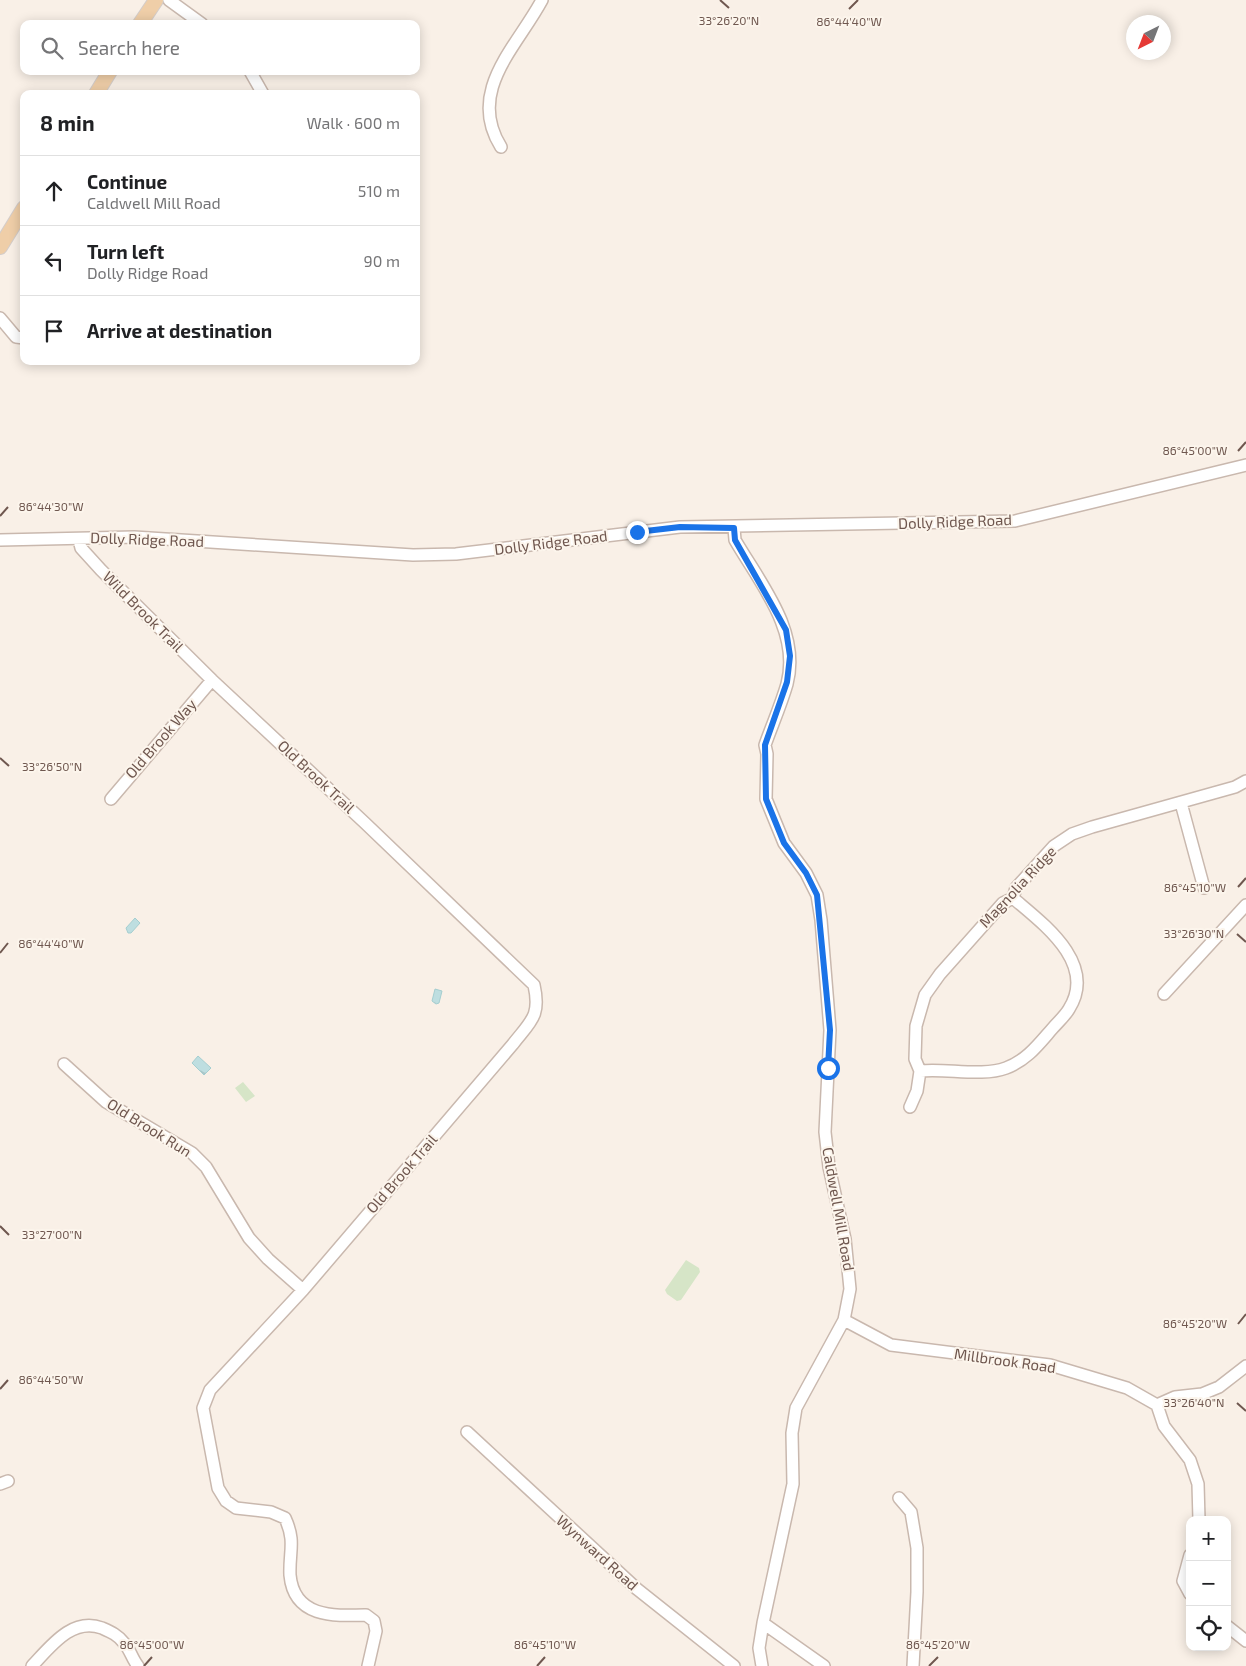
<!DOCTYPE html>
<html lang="en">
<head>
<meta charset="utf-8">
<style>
  :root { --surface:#fff; --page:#f2f2f2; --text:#202124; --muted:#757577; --line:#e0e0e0 }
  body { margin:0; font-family:"Exo 2",sans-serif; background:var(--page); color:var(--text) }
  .controls { position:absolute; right:15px; bottom:15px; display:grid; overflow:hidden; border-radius:10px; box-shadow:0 2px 12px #0003 }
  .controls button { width:45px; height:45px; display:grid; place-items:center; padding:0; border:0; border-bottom:1px solid var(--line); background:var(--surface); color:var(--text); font:25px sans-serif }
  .compass { position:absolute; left:1126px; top:15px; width:45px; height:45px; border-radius:50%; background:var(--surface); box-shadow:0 2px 12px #0003; rotate:222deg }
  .stop { position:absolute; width:15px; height:15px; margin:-11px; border:4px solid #1a73e8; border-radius:50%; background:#fff }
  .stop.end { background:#1a73e8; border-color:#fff; box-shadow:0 1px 5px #0008 }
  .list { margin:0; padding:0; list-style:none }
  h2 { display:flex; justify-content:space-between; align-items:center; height:65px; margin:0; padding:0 20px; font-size:21px }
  h2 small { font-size:16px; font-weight:400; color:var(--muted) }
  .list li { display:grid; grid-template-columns:32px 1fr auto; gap:15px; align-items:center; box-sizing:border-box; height:70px; padding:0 20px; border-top:1px solid var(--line) }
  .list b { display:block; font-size:19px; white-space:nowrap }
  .list p { margin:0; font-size:16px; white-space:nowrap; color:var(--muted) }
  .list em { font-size:16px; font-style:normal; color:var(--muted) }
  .icon { flex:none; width:28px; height:28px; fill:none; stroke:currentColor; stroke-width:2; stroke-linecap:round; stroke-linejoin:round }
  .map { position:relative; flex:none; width:1246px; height:1666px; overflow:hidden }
  .search { position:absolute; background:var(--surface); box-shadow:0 2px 12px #0003; left:20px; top:20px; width:400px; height:55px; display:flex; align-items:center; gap:12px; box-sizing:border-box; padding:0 18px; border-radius:10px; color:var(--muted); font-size:19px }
  .panel { position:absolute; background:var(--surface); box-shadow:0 2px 12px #0003; left:20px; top:90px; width:400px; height:275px; border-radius:10px }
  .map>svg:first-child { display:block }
  .pitch { fill:#d6e5c7 }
  .water { fill:url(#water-ripples); stroke:#a5ced0 }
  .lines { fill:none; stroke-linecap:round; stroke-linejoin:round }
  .minor-casing { stroke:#c9b8ae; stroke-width:14 }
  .major-casing { stroke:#d4cdca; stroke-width:16 }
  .minor { stroke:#fff; stroke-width:11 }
  .major { stroke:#efcea8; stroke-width:14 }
  .route { stroke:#1a73e8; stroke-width:6 }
  .ticks { fill:none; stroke:#6f574f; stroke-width:2 }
  .labels { text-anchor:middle; stroke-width:4; stroke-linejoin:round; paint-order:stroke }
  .street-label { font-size:15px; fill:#6f574f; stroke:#fcf5ec }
  .ticks-label { font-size:12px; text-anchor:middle; fill:#6f574f; stroke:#fcf5ec; stroke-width:4; stroke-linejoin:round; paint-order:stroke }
</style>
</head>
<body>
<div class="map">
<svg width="1246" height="1666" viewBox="0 0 1246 1666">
  <defs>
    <pattern id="water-ripples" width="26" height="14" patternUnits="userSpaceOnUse" patternTransform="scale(1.25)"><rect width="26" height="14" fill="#bedee0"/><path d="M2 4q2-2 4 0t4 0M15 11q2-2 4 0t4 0" fill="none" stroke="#9fb7b8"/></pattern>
  </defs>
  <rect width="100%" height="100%" fill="#f9f0e7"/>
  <path class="pitch" d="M243 1082 255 1096 246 1102 235 1088Z
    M686 1260 699 1268 700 1272 681 1300 677 1301 667 1294 665 1290Z"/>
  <path class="water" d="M135 918 140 923 131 933H128L126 928Z
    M435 989 442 991 439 1003 436 1004 432 1001Z
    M198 1056 211 1068 204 1075 192 1063Z"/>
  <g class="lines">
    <g class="minor-casing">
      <path id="minor" d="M169 0 202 24
        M250 71 263 94
        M501 147C466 91 517 47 542 0
        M0 318 16 337 24 338
        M734 528 735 540C760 583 801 631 787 684 781 705 772 725 765 745L767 754 766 799 784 843 806 873 817 895 821 920 830 1030 825 1132 829 1167 845 1239 850 1289 844 1320 796 1408 792 1433 793 1484 763 1623 759 1648 762 1666
        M0 540 134 537 413 555 456 554 680 527 1015 521 1246 465
        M79 540 81 548 101 570 212 680 365 823 534 985C541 1016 531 1021 513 1044L303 1290 210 1390 203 1408 218 1488 226 1501 236 1508 271 1512 285 1518C296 1542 289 1551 290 1575 294 1618 334 1616 366 1615L374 1621 376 1631 368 1666
        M111 799 212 680
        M1181 803 1204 888
        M1164 994 1246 905
        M64 1064 106 1102 192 1153 206 1167 249 1238 268 1259 303 1290
        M920 1071C946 1068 982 1077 1006 1068 1027 1060 1038 1045 1052 1029 1058 1022 1065 1016 1069 1009 1098 963 1042 923 1013 898
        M910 1107 917 1091 920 1071 915 1059 916 1026 925 995 940 974 1003 903 1013 898 1016 888 1054 846 1072 834 1092 827 1235 787 1246 781
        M844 1320 891 1345 1050 1365 1127 1388 1157 1405 1175 1397 1202 1394 1219 1387 1246 1366
        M1157 1405 1164 1426 1190 1460 1198 1484 1199 1520
        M467 1432 637 1589 734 1666
        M0 1484 8 1481
        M899 1498 911 1512 917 1548V1592L913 1666
        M1190 1555 1183 1581 1190 1594
        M763 1623 824 1666
        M1227 1626 1246 1641
        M32 1666C51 1646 72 1617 102 1628 111 1632 118 1635 124 1643 130 1649 132 1659 138 1666"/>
    </g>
    <g class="major-casing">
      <path id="major" d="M140 24 156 0
        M96 94 110 71
        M0 247 24 208"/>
    </g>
    <use href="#minor" class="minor"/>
    <use href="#major" class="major"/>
  </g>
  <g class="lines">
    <path class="route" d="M637 532 680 527 734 528 735 540 786 630 790 656 787 682 765 745 766 799 784 843 806 873 817 895 830 1030 828 1068"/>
  </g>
  <path class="ticks" d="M720 0 729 8M849 9 858 0M1238 451 1246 442M0 516 8 507M0 758 9 766M1238 887 1246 878M1237 934 1246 942M0 953 8 943M0 1226 9 1235M1238 1324 1246 1314M0 1389 8 1380M1237 1403 1246 1411M144 1666 152 1657M537 1666 545 1657M929 1666 938 1657"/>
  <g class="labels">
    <g class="street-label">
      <text transform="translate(955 522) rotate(-2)" y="5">Dolly Ridge Road</text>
      <text transform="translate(147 540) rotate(2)" y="5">Dolly Ridge Road</text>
      <text transform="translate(551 543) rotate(-7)" y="5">Dolly Ridge Road</text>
      <text transform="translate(143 612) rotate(45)" y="5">Wild Brook Trail</text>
      <text transform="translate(161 739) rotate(-49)" y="5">Old Brook Way</text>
      <text transform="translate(316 777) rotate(43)" y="5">Old Brook Trail</text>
      <text transform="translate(1018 887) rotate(-47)" y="5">Magnolia Ridge</text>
      <text transform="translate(149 1128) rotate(32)" y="5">Old Brook Run</text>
      <text transform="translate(402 1174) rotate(-49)" y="5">Old Brook Trail</text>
      <text transform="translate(838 1209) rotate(80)" y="5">Caldwell Mill Road</text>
      <text transform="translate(1005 1361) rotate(8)" y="5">Millbrook Road</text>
      <text transform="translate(597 1553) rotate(42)" y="5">Wynward Road</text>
    </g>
  </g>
  <g class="ticks-label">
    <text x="729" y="25">33°26'20"N</text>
    <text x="849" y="26">86°44'40"W</text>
    <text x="1195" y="455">86°45'00"W</text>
    <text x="51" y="511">86°44'30"W</text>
    <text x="52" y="771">33°26'50"N</text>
    <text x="1195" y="892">86°45'10"W</text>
    <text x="1194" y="938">33°26'30"N</text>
    <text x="51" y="948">86°44'40"W</text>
    <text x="52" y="1239">33°27'00"N</text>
    <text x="1195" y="1328">86°45'20"W</text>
    <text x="51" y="1384">86°44'50"W</text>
    <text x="1194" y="1407">33°26'40"N</text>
    <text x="152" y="1649">86°45'00"W</text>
    <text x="545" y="1649">86°45'10"W</text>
    <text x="938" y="1649">86°45'20"W</text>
  </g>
</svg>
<div class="controls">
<button>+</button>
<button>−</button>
<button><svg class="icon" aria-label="locate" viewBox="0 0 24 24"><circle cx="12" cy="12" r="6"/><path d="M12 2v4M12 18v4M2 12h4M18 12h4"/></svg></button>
</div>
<svg class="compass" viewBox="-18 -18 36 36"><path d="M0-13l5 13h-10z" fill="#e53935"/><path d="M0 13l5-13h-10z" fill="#757577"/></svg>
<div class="stop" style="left:828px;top:1068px"></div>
<div class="stop end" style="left:637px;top:532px"></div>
<div class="search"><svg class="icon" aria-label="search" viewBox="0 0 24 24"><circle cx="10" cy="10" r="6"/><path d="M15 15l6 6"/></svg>Search here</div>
<section class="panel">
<h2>8 min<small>Walk · 600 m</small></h2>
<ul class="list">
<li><svg class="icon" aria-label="ahead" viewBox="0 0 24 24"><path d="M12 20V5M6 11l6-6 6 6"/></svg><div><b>Continue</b><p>Caldwell Mill Road</p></div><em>510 m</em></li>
<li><svg class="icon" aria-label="left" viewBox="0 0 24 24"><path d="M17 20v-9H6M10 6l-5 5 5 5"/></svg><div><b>Turn left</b><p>Dolly Ridge Road</p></div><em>90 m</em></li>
<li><svg class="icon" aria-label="arrive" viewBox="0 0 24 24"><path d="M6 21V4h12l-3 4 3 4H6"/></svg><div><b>Arrive at destination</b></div></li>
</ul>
</section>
</div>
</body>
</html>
